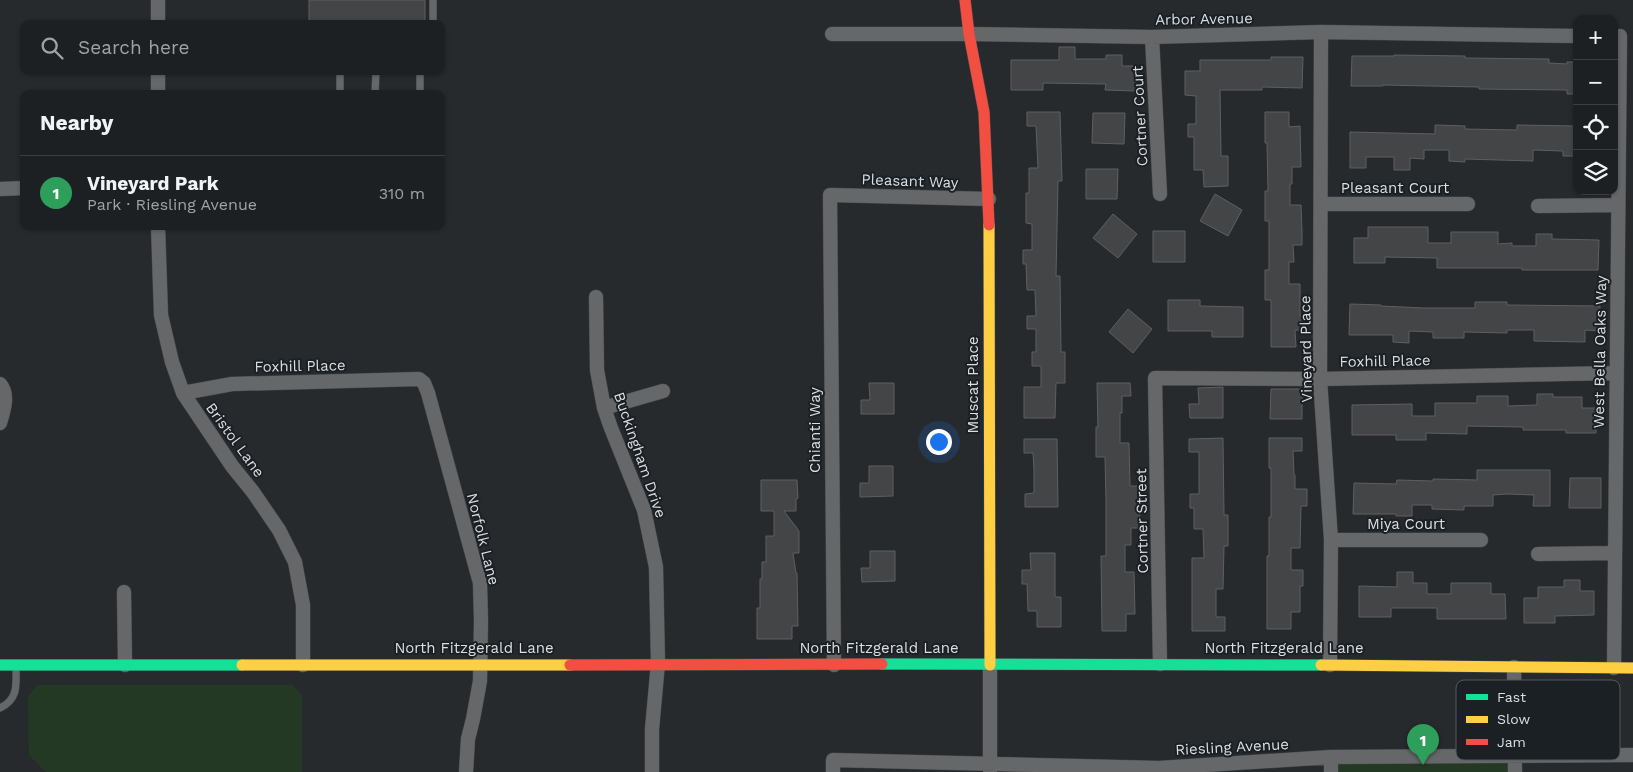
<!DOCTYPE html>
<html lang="en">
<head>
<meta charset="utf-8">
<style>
  :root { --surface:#1d2022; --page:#25282a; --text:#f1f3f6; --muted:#a0a3a5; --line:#3b3e40; --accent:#8bbbb9 }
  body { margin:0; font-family:"Work Sans",sans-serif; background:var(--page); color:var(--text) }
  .controls { position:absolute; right:15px; top:15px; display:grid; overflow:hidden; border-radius:10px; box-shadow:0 1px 4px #0004 }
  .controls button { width:45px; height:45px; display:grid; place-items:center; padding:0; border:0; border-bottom:1px solid var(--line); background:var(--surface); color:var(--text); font:25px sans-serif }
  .you { position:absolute; left:938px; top:441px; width:18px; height:18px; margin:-12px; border:4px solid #fff; border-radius:50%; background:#1a73e8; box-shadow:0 0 0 8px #1a73e833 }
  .badge { display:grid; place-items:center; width:32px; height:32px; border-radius:50%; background:var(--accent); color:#fff; font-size:16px; font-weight:700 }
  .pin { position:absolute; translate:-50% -41px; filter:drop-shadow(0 1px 2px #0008) }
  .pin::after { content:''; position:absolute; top:26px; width:18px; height:15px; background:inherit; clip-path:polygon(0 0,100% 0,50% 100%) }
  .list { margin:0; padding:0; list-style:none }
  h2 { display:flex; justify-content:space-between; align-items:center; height:65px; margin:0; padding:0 20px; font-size:21px }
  h2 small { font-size:16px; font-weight:400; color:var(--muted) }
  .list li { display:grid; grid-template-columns:32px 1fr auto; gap:15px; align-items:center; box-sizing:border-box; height:75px; padding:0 20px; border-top:1px solid var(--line) }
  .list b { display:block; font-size:19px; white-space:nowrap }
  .list p { margin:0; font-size:16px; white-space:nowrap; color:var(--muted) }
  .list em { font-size:16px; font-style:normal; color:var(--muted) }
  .icon { flex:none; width:28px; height:28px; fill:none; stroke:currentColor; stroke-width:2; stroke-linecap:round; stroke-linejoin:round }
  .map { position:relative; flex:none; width:1633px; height:772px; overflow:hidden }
  .search { position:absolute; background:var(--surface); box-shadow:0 1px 4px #0004; left:20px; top:20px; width:425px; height:55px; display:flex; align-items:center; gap:12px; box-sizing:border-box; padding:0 18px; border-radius:10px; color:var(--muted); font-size:19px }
  .panel { position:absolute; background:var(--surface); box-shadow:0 1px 4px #0004; left:20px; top:90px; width:425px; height:140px; border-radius:10px }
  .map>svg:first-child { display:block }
  .green { fill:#243924 }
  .building { fill:#444547; stroke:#5f5f62 }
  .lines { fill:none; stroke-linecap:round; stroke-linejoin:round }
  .lane-casing { stroke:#45484a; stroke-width:8 }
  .street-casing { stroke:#45484a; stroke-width:15 }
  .fast-casing { stroke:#45484a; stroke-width:12 }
  .slow-casing { stroke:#45484a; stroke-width:12 }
  .jam-casing { stroke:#45484a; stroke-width:12 }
  .lane { stroke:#656769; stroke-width:7 }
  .street { stroke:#656769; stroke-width:14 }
  .fast { stroke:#16e098; stroke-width:11 }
  .slow { stroke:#ffcf43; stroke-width:11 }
  .jam { stroke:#f24e42; stroke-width:11 }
  .labels { text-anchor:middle; stroke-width:4; stroke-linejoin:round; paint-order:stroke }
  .street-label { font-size:15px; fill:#dbdfe2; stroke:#1b2025 }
  .key { fill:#1b2025; stroke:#55595e; stroke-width:1 }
  .key-label { font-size:14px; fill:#dbdfe2 }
</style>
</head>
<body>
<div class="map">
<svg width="1633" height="772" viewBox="0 0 1633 772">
  <rect width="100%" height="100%" fill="#272a2d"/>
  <path class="green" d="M38 685H292L302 695V772H46L29 755 28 696Z
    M1515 756V772H1331V757Z"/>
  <path class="building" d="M309 0H425V24L309 23Z
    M1059 47H1075V59H1106V55H1122V66H1136V91L1105 90 1106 84 1043 83V90H1011V60H1059Z
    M1394 55 1465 56V58L1549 59V63L1567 64V62H1577V94H1567V90L1479 89V87L1383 85V86H1351L1352 56H1394Z
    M1271 57H1303L1302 88 1262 87V90H1220L1221 156H1228V186L1204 187 1203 170H1194V137H1188V124H1196V96L1185 95V71H1200V60H1271Z
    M1027 112H1060L1062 181H1058L1056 276H1060L1061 352H1065V383H1056L1055 418H1024V387H1041V366H1032V352H1036V329H1027V316H1036L1035 290H1027L1026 264H1023V250H1032V224L1026 223V193H1029V168H1038L1036 126H1027Z
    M1265 112H1289V127L1300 126 1301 167H1292V184H1290V205H1301L1302 231V245H1293L1294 262H1289V284H1300V316H1304V330H1295L1296 347H1271V300H1265V270H1269V221H1265V191H1268L1267 143H1265Z
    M1093 113H1125L1124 144 1092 143Z
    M1435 125 1465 126V129L1517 130V125L1577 126V156H1563V151L1533 150V161L1465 159V162L1449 161V150H1424V159L1410 158V170H1394V157H1366V168H1350V132L1435 134Z
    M1086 169H1118L1117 199H1086Z
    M1215 194 1242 210 1228 236 1200 221Z
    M1113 214 1137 234 1118 258 1093 238Z
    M1368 227H1428V243H1451V232H1498V244L1512 243V246H1536V234H1552V239L1599 240 1598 270H1522V268H1437V258L1385 257V263H1354V238H1368Z
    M1153 231H1185V262H1153Z
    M1168 300H1200V306L1243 307V337H1212V331H1168Z
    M1475 302H1507V305L1600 306 1599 331 1585 330V342L1534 341V330H1507V333L1464 332V338H1433V332L1409 331V343L1393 342V335H1349L1350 304 1381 305V306L1424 308H1475Z
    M1128 309 1152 329 1133 353 1109 332Z
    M869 383H894V414H861V400H870Z
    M1097 383H1130L1131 396H1122V413H1120V443H1129L1130 486H1139L1140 528H1131V545H1125V572H1134L1135 614H1126V631H1102L1101 556H1106V500L1105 457H1096V427H1098Z
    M1223 387V418H1190L1189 404H1199L1198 388Z
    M1271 389H1302V419H1270Z
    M1537 394H1553V397H1582V408H1596V433H1566V430H1523V427L1467 426V434L1426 433V440H1396V435H1352V405L1412 404V416H1435V403H1477V396H1508V406L1537 405Z
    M1223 438 1224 515H1228V546H1224L1223 589H1216V617H1225V631H1192V558H1204L1203 529H1194V508H1190V494H1199V452H1189V439Z
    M1269 438H1302V451H1293L1294 475H1295V489H1307V506H1301L1300 548H1291V570H1303V586H1300V612H1291V629H1267V556H1269V517H1271V468H1269Z
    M1024 439H1057L1058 507H1025V494L1034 493V470L1033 453H1024Z
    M869 466H893V496L860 497V483H869Z
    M1477 470H1550V506H1533L1534 495 1507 494 1493 495V506H1464V510L1432 509V505H1412V516H1396V514H1353L1354 483 1396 484 1397 480 1433 481V479L1477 480Z
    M1570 478H1601V508H1569Z
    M761 480H797L798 498 796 499V511H784L799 531V553H793L796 573H797L798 626H792V639H757V608H760V579H762V562H766V536H774V511H761Z
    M870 551H895V581L862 582 861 568H870Z
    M1030 553H1055V597H1061V627H1037V611H1028L1027 584H1022V570H1031Z
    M1397 572H1413V583H1427V594H1451V583H1491V594H1505L1506 619H1437V608H1391V617H1359V586L1397 587Z
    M1564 580H1580V591H1594V615L1555 616V623H1524V598H1538V587H1564Z"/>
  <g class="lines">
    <g class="lane-casing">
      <path id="lane" d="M433 24V0
        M340 71V94
        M375 94 376 71
        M420 94V71
        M0 708C19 699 16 684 16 666"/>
    </g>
    <g class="street-casing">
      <path id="street" d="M158 24V0
        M1321 32 1320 379 1331 540 1330 665
        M832 34H969L1152 37 1321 32 1577 36
        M1152 37 1160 194
        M158 94V71
        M0 189 24 188
        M1322 204H1468
        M1538 206 1618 205
        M158 226 161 315 172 362 183 393 232 466 253 492 279 530 295 562 303 605V665
        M596 297 597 370 604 408 611 428 644 510 656 567 658 663 652 729V772
        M0 384C9 394 4 410 0 423
        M183 393 232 384 419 379 424 383 428 393 480 583 481 621 480 681 473 719 468 739 466 772
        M604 408 663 391
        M1331 540H1481
        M1538 554 1615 553
        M124 592 125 665
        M1160 664 1155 378 1320 379 1616 373
        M834 665 830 195 989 199
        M990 665V772
        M1514 667 1515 772
        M1614 668 1620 36
        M1331 757V772
        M833 772V760L1159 768 1331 757 1633 755"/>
    </g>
    <g class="fast-casing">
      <path id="fast" d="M882 664 1321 665
        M0 665H242"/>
    </g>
    <g class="slow-casing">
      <path id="slow" d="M989 225 990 665
        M242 665H570
        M1321 665 1633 668"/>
    </g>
    <g class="jam-casing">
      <path id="jam" d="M965 0 969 34 984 112 989 225
        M570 665 882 664"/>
    </g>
    <use href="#lane" class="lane"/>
    <use href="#street" class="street"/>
    <use href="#fast" class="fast"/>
    <use href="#slow" class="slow"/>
    <use href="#jam" class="jam"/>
  </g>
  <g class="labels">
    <g class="street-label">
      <text transform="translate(1204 19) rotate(-1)" y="5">Arbor Avenue</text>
      <text transform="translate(1140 116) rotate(-93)" y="5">Cortner Court</text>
      <text transform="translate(910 181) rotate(2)" y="5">Pleasant Way</text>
      <text x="1395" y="193">Pleasant Court</text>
      <text transform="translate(1306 349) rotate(-91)" y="5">Vineyard Place</text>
      <text transform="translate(1600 352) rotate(-89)" y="5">West Bella Oaks Way</text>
      <text transform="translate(1385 361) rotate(-1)" y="5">Foxhill Place</text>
      <text transform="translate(300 366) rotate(-1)" y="5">Foxhill Place</text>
      <text transform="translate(973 385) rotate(-90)" y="5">Muscat Place</text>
      <text transform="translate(815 430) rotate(-90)" y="5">Chianti Way</text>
      <text transform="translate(235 440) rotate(54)" y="5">Bristol Lane</text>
      <text transform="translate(640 455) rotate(71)" y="5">Buckingham Drive</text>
      <text transform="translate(1142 521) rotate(-91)" y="5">Cortner Street</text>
      <text x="1406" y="529">Miya Court</text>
      <text transform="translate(483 539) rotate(76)" y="5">Norfolk Lane</text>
      <text x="474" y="653">North Fitzgerald Lane</text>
      <text x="879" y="653">North Fitzgerald Lane</text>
      <text x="1284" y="653">North Fitzgerald Lane</text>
      <text transform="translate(1232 747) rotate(-3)" y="5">Riesling Avenue</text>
    </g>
  </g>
  <rect x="1456" y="680" width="164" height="80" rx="8" class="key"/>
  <rect x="1466" y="694" width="22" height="6" fill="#16e098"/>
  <rect x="1466" y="716" width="22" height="7" fill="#ffcf43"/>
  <rect x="1466" y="739" width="22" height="6" fill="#f24e42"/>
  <g class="key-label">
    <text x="1497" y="702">Fast</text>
    <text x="1497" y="724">Slow</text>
    <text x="1497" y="747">Jam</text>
  </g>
</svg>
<div class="controls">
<button>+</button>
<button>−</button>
<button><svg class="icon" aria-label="locate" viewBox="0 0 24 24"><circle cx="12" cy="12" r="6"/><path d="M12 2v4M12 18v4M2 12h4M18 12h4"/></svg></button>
<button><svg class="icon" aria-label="layers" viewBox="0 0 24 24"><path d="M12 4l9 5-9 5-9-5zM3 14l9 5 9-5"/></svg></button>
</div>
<div class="you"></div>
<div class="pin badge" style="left:1423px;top:765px;background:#2e9e5b">1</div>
<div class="search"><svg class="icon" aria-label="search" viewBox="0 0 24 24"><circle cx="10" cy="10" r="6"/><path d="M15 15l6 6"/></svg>Search here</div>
<section class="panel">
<h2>Nearby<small></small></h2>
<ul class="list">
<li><span class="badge" style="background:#2e9e5b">1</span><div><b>Vineyard Park</b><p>Park · Riesling Avenue</p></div><em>310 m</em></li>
</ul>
</section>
</div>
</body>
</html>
